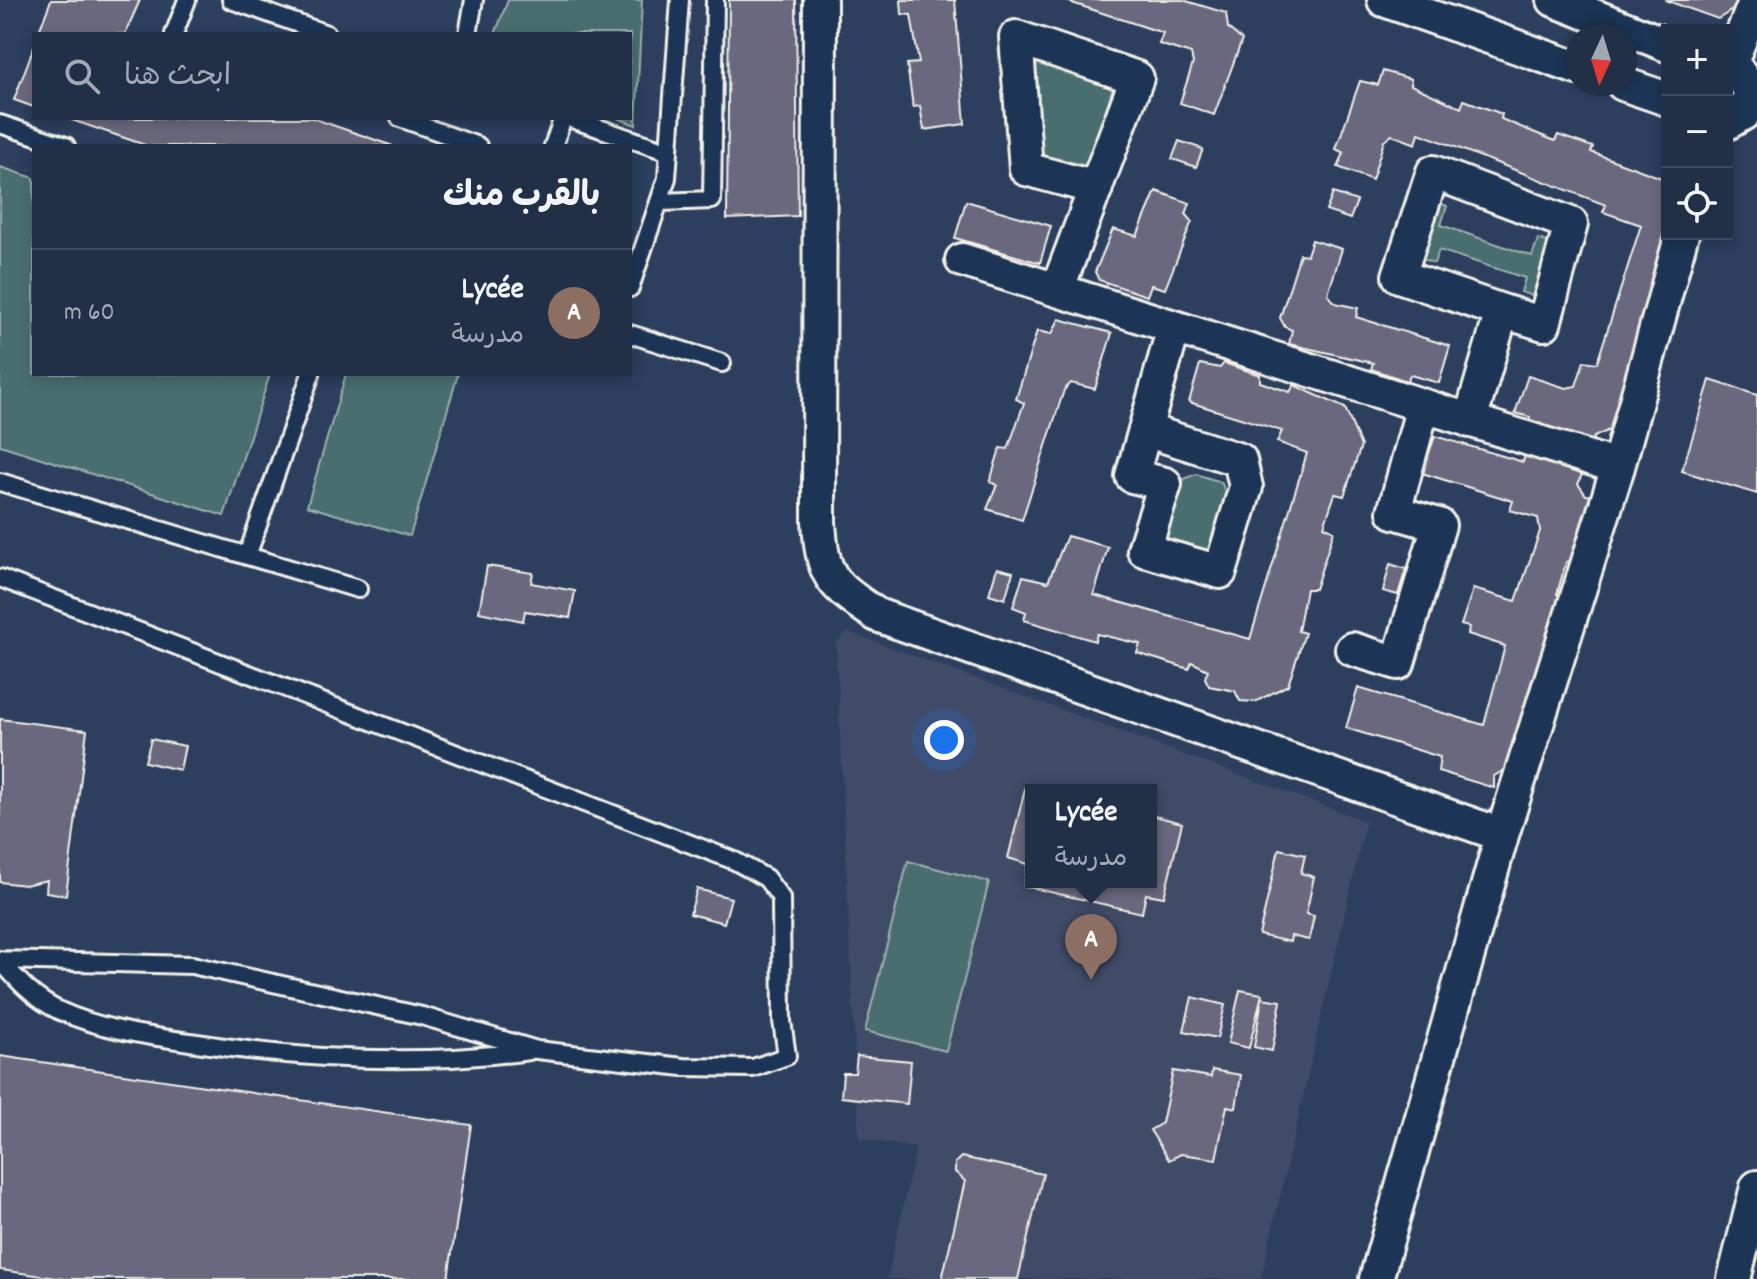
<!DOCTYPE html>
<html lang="ar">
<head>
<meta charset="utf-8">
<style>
  :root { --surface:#212f47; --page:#29374e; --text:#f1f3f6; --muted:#a2a9b4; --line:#3e4a60; --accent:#ff9aa2 }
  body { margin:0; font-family:Dekko,"Playpen Sans Arabic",sans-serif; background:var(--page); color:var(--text); direction:rtl }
  .controls { position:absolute; right:24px; top:24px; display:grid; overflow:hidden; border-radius:0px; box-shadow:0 4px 12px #0003 }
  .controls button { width:72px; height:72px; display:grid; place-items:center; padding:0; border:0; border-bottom:2px solid var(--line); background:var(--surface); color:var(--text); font:40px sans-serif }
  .compass { position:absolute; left:1565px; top:24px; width:72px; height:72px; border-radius:50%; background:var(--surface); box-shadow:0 4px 12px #0003; rotate:184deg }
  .you { position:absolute; left:944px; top:740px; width:28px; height:28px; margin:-20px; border:6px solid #fff; border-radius:50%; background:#1a73e8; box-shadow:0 0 0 12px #1a73e833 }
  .badge { display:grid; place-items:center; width:52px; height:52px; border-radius:50%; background:var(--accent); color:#fff; font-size:26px; font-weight:700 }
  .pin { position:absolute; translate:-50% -66px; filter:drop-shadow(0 2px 4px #0008) }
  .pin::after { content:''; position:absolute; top:42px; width:28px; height:24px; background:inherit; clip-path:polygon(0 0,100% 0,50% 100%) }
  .popup { position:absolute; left:1025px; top:784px; width:132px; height:104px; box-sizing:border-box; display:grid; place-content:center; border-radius:0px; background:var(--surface); filter:drop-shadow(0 2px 6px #0005); font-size:26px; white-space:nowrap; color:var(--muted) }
  .popup b { font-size:30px; color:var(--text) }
  .popup::after { content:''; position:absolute; left:50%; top:100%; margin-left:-16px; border:16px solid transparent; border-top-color:var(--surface) }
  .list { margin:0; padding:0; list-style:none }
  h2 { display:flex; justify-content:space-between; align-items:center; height:104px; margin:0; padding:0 32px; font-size:34px }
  h2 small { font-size:26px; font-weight:400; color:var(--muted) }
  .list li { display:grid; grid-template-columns:52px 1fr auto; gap:24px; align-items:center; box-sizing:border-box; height:128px; padding:0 32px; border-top:2px solid var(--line) }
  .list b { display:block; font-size:30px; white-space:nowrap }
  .list p { margin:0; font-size:26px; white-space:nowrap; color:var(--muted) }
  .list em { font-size:26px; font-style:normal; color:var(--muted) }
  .icon { flex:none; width:44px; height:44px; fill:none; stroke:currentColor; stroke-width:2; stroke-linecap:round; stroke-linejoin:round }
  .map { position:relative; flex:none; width:1757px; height:1279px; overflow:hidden; direction:ltr }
  .search { position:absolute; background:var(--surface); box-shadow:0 4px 12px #0003; left:32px; top:32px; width:600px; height:88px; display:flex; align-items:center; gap:20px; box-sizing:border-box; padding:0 28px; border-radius:0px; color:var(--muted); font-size:30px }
  .panel { position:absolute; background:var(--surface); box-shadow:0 4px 12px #0003; left:32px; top:144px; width:600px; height:232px; border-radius:0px; direction:rtl }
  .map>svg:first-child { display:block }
  .built { fill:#3f4b68; fill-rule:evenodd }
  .green { fill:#4a6e70; stroke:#9fb0ac; stroke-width:2 }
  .building { fill:#6a687e; stroke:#f4f1e8; stroke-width:2 }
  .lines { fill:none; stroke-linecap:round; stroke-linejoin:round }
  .service-casing { stroke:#f4f1e8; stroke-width:22 }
  .minor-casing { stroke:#f4f1e8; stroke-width:38 }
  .service { stroke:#1d3557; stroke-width:16 }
  .minor { stroke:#1d3557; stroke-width:32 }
</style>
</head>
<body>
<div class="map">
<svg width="1757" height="1279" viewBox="0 0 1757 1279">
  <rect width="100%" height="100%" fill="#2c3f5f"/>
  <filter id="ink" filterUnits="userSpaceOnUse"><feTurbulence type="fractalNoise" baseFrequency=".0125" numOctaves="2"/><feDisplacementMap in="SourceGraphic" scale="16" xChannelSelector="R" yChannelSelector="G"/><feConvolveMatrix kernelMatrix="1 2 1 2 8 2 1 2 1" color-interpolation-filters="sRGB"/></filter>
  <g filter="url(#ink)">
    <path class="built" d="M848 632 1366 821 1261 1279H887L916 1148 859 1139 836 642ZM1031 790H1151V882H1031Z"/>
    <path class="green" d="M508 0H642L636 125 617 118H630V34H495Z
      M1030 58 1113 87 1088 166 1040 155Z
      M0 167 34 178V374H270L224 516 0 445Z
      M1438 202 1447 206 1441 225 1532 256 1538 239 1550 243 1532 296 1521 292 1525 278 1439 250 1434 263 1419 258Z
      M346 374H458L410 536 307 506Z
      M1196 474 1221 482 1226 493 1208 550 1197 553 1170 547 1166 539 1184 479Z
      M908 861 989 882 946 1051 865 1031Z"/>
    <path class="building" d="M51 0H140L125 34H38Z
      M729 0H796L798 216 727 219Z
      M901 0H955L965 124 924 130 920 106 913 107 907 64 919 63 911 15 902 14Z
      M1063 0H1183L1226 13 1228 28 1242 40 1214 115 1180 103 1193 63 1191 54 1159 44 1163 33Z
      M1665 0H1738L1734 9 1718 19Z
      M34 46V107L14 100Z
      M1383 71 1411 79V85L1461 108 1464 100 1502 114 1501 119 1555 141 1558 135 1593 147 1591 152 1667 180V234L1617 432 1609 430 1594 437 1592 442 1528 424 1530 417 1515 413 1528 376 1566 388 1576 386 1584 361 1597 363 1641 225 1603 212 1606 205 1419 133 1416 144 1392 135 1384 141 1372 180 1338 167 1344 153 1336 149 1360 81 1378 85Z
      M66 118H312L393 146H148Z
      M1179 141 1203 149 1196 167 1172 159Z
      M1156 191 1190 203 1186 214 1192 221 1165 289 1151 285 1147 296 1099 280 1095 272 1113 229 1137 236Z
      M1333 193 1357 201 1350 219 1326 211Z
      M966 201 1051 226 1040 263 955 238Z
      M1312 240 1342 249 1328 294 1335 303 1358 308 1356 317 1450 346 1439 383 1410 375 1407 381 1371 369 1373 363 1289 344 1292 330 1285 327 1280 318 1300 254 1307 255Z
      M1059 319 1112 333 1095 389 1071 383 1064 390 1022 520 987 509 997 485 990 482 1000 448 1008 449 1024 403 1016 399 1037 331 1052 334Z
      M1224 363 1260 375V382L1290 392 1294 385 1345 408 1361 446 1344 496 1335 494 1324 526 1334 531 1315 589H1306L1298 631 1305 633 1288 685 1255 702 1240 701 1235 691 1209 686 1205 678 1208 670 1192 662 1189 669 1137 653 1140 644 1097 634 1095 641 1024 620 1026 612 1013 607 1023 576 1048 582 1067 536 1108 547 1094 595 1250 639 1307 453 1277 442 1282 431 1189 402 1200 364 1220 368Z
      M1710 380 1757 395V494L1682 471Z
      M1435 436 1523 462 1525 455 1582 474 1578 484 1586 495 1594 496 1575 560 1566 562 1557 594 1563 598 1547 669H1537L1506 769 1494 776V788L1438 771 1440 757 1346 728 1358 688 1484 725 1505 646 1468 634 1469 627 1461 625 1473 589 1516 601 1540 531 1538 518 1510 510 1513 501 1422 473Z
      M1390 564 1406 569 1398 595 1383 591Z
      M487 566 533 573 531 583 575 591 570 618 525 611 523 621 479 612Z
      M997 568 1013 572 1005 599 989 594Z
      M0 719 87 730 66 895 46 892 47 880 25 885 0 882Z
      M151 739 185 746 180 770 145 762Z
      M1026 785 1048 790H1031V882H1151V815L1182 823 1164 897 1146 894 1142 913 1024 886 1028 864 1008 858Z
      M1279 849 1305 855 1301 873 1314 877 1306 914 1314 916 1309 940 1291 936 1290 942 1259 935Z
      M697 889 731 898 724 923 690 914Z
      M1240 990 1262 994 1249 1048 1228 1043Z
      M1192 997 1225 1005 1217 1038 1184 1031Z
      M1262 998 1281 1001 1272 1051 1254 1047Z
      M0 1056 471 1125 448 1279H64L0 1270Z
      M857 1056 911 1061 907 1104 841 1097 843 1073H855Z
      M1212 1070 1241 1075 1236 1108 1227 1106 1216 1159 1181 1154 1169 1160 1150 1130 1162 1123 1173 1071 1211 1077Z
      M961 1157 1043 1174 1018 1279H942L965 1181 955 1172V1163Z"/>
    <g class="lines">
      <g class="service-casing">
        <path id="service" d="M231 0 327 34
          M174 34 187 0
          M468 34 474 0
          M400 118 478 146
          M569 118 669 152
          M0 124 66 146
          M553 146 563 118
          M661 202 712 200 715 0
          M630 288 667 178 680 0
          M630 334 722 363
          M0 482 358 589
          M247 556 311 374
          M0 578 735 861 766 878 781 898 782 1021 787 1056 753 1068 683 1067 537 1050 422 1016 192 965 0 960
          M0 960C18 981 34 999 60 1011 99 1029 148 1036 190 1042 303 1060 415 1066 529 1051"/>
      </g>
      <g class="minor-casing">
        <path id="minor" d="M820 0 819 521C822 577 831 584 877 615L1502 835
          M1384 0 1577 68
          M1554 0 1667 45
          M1727 66 1739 72 1751 92 1744 113 1727 123
          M1729 67 1756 0
          M1623 84 1667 99
          M962 260 1618 467
          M1057 290 1137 78 1016 37 1026 169 1096 188
          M1470 421 1502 311 1544 324 1571 224 1433 172 1399 276 1502 311
          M1145 430 1240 460 1246 487 1220 572 1144 550 1165 484 1132 476 1174 327
          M1352 649 1398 663 1439 525 1394 512 1423 406
          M1376 1279 1502 835 1618 467 1682 234
          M1734 1279 1757 1187"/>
      </g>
      <use href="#service" class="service"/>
      <use href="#minor" class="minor"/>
    </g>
  </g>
</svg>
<div class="controls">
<button>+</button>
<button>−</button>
<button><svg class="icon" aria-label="locate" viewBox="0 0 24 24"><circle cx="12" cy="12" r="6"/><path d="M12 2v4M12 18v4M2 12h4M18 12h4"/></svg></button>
</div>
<svg class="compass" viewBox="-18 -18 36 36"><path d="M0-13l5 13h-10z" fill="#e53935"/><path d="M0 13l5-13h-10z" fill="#a2a9b4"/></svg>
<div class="you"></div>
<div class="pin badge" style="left:1091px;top:980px;background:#8d6e63">A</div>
<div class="popup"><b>Lycée</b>مدرسة</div>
<div class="search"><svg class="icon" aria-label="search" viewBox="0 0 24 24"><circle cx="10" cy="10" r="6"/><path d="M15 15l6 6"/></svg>ابحث هنا</div>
<section class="panel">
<h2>بالقرب منك<small></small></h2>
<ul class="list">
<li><span class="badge" style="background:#8d6e63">A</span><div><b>Lycée</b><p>مدرسة</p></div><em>60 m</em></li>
</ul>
</section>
</div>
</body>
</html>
